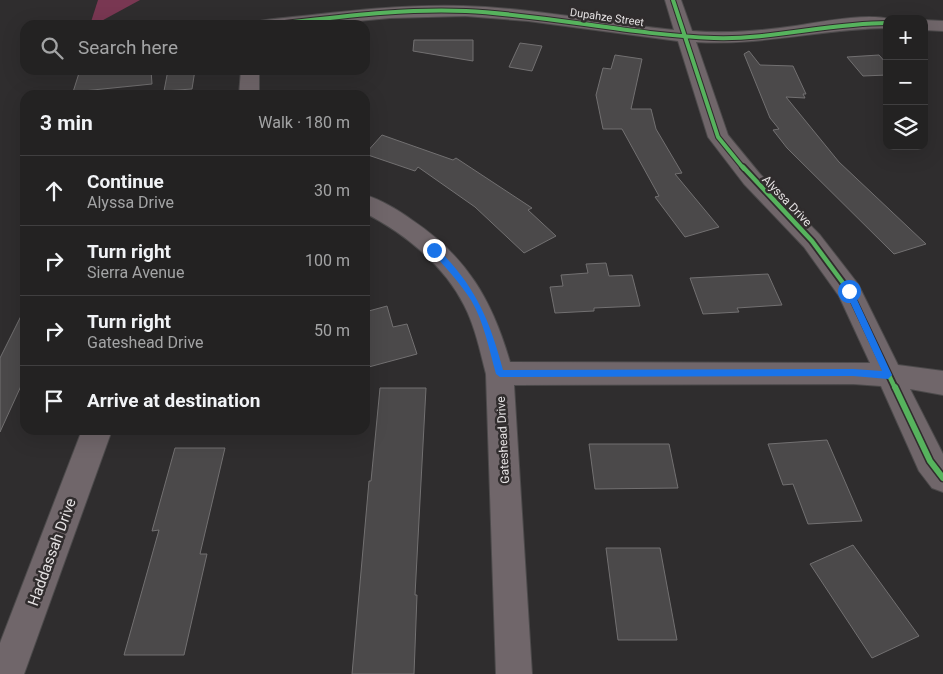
<!DOCTYPE html>
<html lang="en">
<head>
<meta charset="utf-8">
<style>
  :root { --surface:#232222; --page:#2b2a2a; --text:#f1f3f6; --muted:#a3a4a5; --line:#403f40 }
  body { margin:0; font-family:Roboto,sans-serif; background:var(--page); color:var(--text) }
  .controls { position:absolute; right:15px; top:15px; display:grid; overflow:hidden; border-radius:10px; box-shadow:0 5px 20px #0002 }
  .controls button { width:45px; height:45px; display:grid; place-items:center; padding:0; border:0; border-bottom:1px solid var(--line); background:var(--surface); color:var(--text); font:25px sans-serif }
  .stop { position:absolute; width:15px; height:15px; margin:-11px; border:4px solid #1a73e8; border-radius:50%; background:#fff }
  .stop.end { background:#1a73e8; border-color:#fff; box-shadow:0 1px 5px #0008 }
  .list { margin:0; padding:0; list-style:none }
  h2 { display:flex; justify-content:space-between; align-items:center; height:65px; margin:0; padding:0 20px; font-size:21px }
  h2 small { font-size:16px; font-weight:400; color:var(--muted) }
  .list li { display:grid; grid-template-columns:32px 1fr auto; gap:15px; align-items:center; box-sizing:border-box; height:70px; padding:0 20px; border-top:1px solid var(--line) }
  .list b { display:block; font-size:19px; white-space:nowrap }
  .list p { margin:0; font-size:16px; white-space:nowrap; color:var(--muted) }
  .list em { font-size:16px; font-style:normal; color:var(--muted) }
  .icon { flex:none; width:28px; height:28px; fill:none; stroke:currentColor; stroke-width:2; stroke-linecap:round; stroke-linejoin:round }
  .map { position:relative; flex:none; width:943px; height:674px; overflow:hidden }
  .search { position:absolute; background:var(--surface); box-shadow:0 5px 20px #0002; left:20px; top:20px; width:350px; height:55px; display:flex; align-items:center; gap:12px; box-sizing:border-box; padding:0 18px; border-radius:15px; color:var(--muted); font-size:19px }
  .panel { position:absolute; background:var(--surface); box-shadow:0 5px 20px #0002; left:20px; top:90px; width:350px; height:345px; border-radius:15px }
  .map>svg:first-child { display:block }
  .green { fill:#793752 }
  .building { fill:#4b494a; stroke:#727071 }
  .lines { fill:none; stroke-linecap:round; stroke-linejoin:round }
  .street-casing { stroke:#4c4a4b; stroke-width:2 }
  .street { fill:#70666a; fill-rule:evenodd }
  .cycleway-far2-casing { stroke:#302c2d; stroke-width:6 }
  .cycleway-far1-casing { stroke:#302c2d; stroke-width:8 }
  .cycleway-casing { stroke:#302c2d; stroke-width:9 }
  .cycleway-far2 { stroke:#56b35d; stroke-width:4 }
  .cycleway-far1 { stroke:#56b35d; stroke-width:4.5 }
  .cycleway { stroke:#56b35d; stroke-width:6 }
  .route { fill:#1a73e8 }
  .labels { text-anchor:middle; stroke-width:5; stroke-linejoin:round; paint-order:stroke }
  .far-street-label { font-size:11px; fill:#e4e1e2; stroke:#302c2d }
  .street-label { font-size:12px; fill:#e4e1e2; stroke:#302c2d }
  .near-street-label { font-size:15px; fill:#e4e1e2; stroke:#302c2d }
</style>
</head>
<body>
<div class="map">
<svg width="943" height="674" viewBox="0 0 943 674">
  <rect width="100%" height="100%" fill="#2f2d2e"/>
  <path class="green" d="M98 0H140L94 25H90Z"/>
  <path class="building" d="M414 40H473V61L413 51Z
    M520 43 542 46 532 71 509 67Z
    M749 51 760 65 793 66 806 94H803L805 98 786 97 839 162 926 244 894 254 787 148 773 130 779 129 770 118 744 54Z
    M615 55 642 59 631 109H651L656 129 682 173 675 174 719 227 685 237 655 197 659 196 622 129H603L596 95 603 68 611 69Z
    M879 55 887 64V75L863 76 847 57Z
    M80 70H151L152 84 73 92Z
    M168 70H195L192 89 164 91Z
    M382 135 453 160 456 158 532 208 528 210 556 236 524 253 475 207 418 167 415 171 365 154Z
    M606 263 609 276 632 275 640 306 594 308V311L555 313 550 287 563 286 561 275 588 273 586 264Z
    M768 274 782 305 737 308 739 312 703 314 690 278Z
    M387 306 393 327 407 324 417 354 365 368V312Z
    M25 308V386H21L0 432V358Z
    M380 388H426L415 595H417L414 674H352L369 481H371Z
    M827 440 862 521 808 524 793 484 783 485 768 444Z
    M589 444H669L678 488 595 489Z
    M175 448H225L200 554H207L184 655H124L159 530 152 531Z
    M853 545 919 636 872 658 810 564Z
    M606 548H660L677 640H618Z"/>
  <g class="lines">
    <g class="street-casing">
      <path id="street" d="M665 0H681L692 31C727 34 760 31 795 26 821 22 865 13 890 19H887V28C822 29 760 46 696 42L728 135 760 174 820 235 858 284 898 365 943 371V395L910 389 943 454V492L932 488 919 471 881 386 853 384 514 385 532 674H496L486 374C480 351 475 326 464 305 444 265 404 233 365 213V195C382 200 398 210 412 220 467 257 492 300 510 362L870 363 839 296 804 247 744 184 708 137 678 41 528 21 465 16 390 18 315 25H257L260 21 266 20C331 13 397 4 463 6 534 8 604 23 674 30Z
        M924 20 943 21V31L924 30Z
        M241 70H259V95H239Z
        M82 430H112L24 674H0V643Z"/>
    </g>
    <use href="#street" class="street"/>
    <g class="cycleway-far2-casing">
      <path id="cycleway-far2" d="M673 0 718 137 744 169
        M266 25C332 18 399 8 466 11 549 15 631 35 714 38 772 40 829 23 887 23"/>
    </g>
    <g class="cycleway-far1-casing">
      <path id="cycleway-far1" d="M743 167 812 241 849 291 895 388"/>
    </g>
    <g class="cycleway-casing">
      <path id="cycleway" d="M895 387 930 461 943 478"/>
    </g>
    <use href="#cycleway-far2" class="cycleway-far2"/>
    <use href="#cycleway-far1" class="cycleway-far1"/>
    <use href="#cycleway" class="cycleway"/>
  </g>
  <path class="route" d="M434 247C441 250 446 258 451 263 480 296 492 329 503 370L853 369 882 371 845 291 849 288 853 291 892 375 888 379 853 376 500 377 496 374C489 349 484 322 471 300 460 283 445 267 432 252L431 250Z"/>
  <g class="labels">
    <g class="far-street-label">
      <text transform="translate(607 17) rotate(8)" y="4">Dupahze Street</text>
    </g>
    <g class="street-label">
      <text transform="translate(787 201) rotate(46)" y="4">Alyssa Drive</text>
      <text transform="translate(503 440) rotate(-93)" y="4">Gateshead Drive</text>
    </g>
    <g class="near-street-label">
      <text transform="translate(52 552) rotate(-70)" y="5">Haddassah Drive</text>
    </g>
  </g>
</svg>
<div class="controls">
<button>+</button>
<button>−</button>
<button><svg class="icon" aria-label="layers" viewBox="0 0 24 24"><path d="M12 4l9 5-9 5-9-5zM3 14l9 5 9-5"/></svg></button>
</div>
<div class="stop" style="left:849px;top:291px"></div>
<div class="stop end" style="left:434px;top:250px"></div>
<div class="search"><svg class="icon" aria-label="search" viewBox="0 0 24 24"><circle cx="10" cy="10" r="6"/><path d="M15 15l6 6"/></svg>Search here</div>
<section class="panel">
<h2>3 min<small>Walk · 180 m</small></h2>
<ul class="list">
<li><svg class="icon" aria-label="ahead" viewBox="0 0 24 24"><path d="M12 20V5M6 11l6-6 6 6"/></svg><div><b>Continue</b><p>Alyssa Drive</p></div><em>30 m</em></li>
<li><svg class="icon" aria-label="right" viewBox="0 0 24 24"><path d="M7 20v-9h11M14 6l5 5-5 5"/></svg><div><b>Turn right</b><p>Sierra Avenue</p></div><em>100 m</em></li>
<li><svg class="icon" aria-label="right" viewBox="0 0 24 24"><path d="M7 20v-9h11M14 6l5 5-5 5"/></svg><div><b>Turn right</b><p>Gateshead Drive</p></div><em>50 m</em></li>
<li><svg class="icon" aria-label="arrive" viewBox="0 0 24 24"><path d="M6 21V4h12l-3 4 3 4H6"/></svg><div><b>Arrive at destination</b></div></li>
</ul>
</section>
</div>
</body>
</html>
